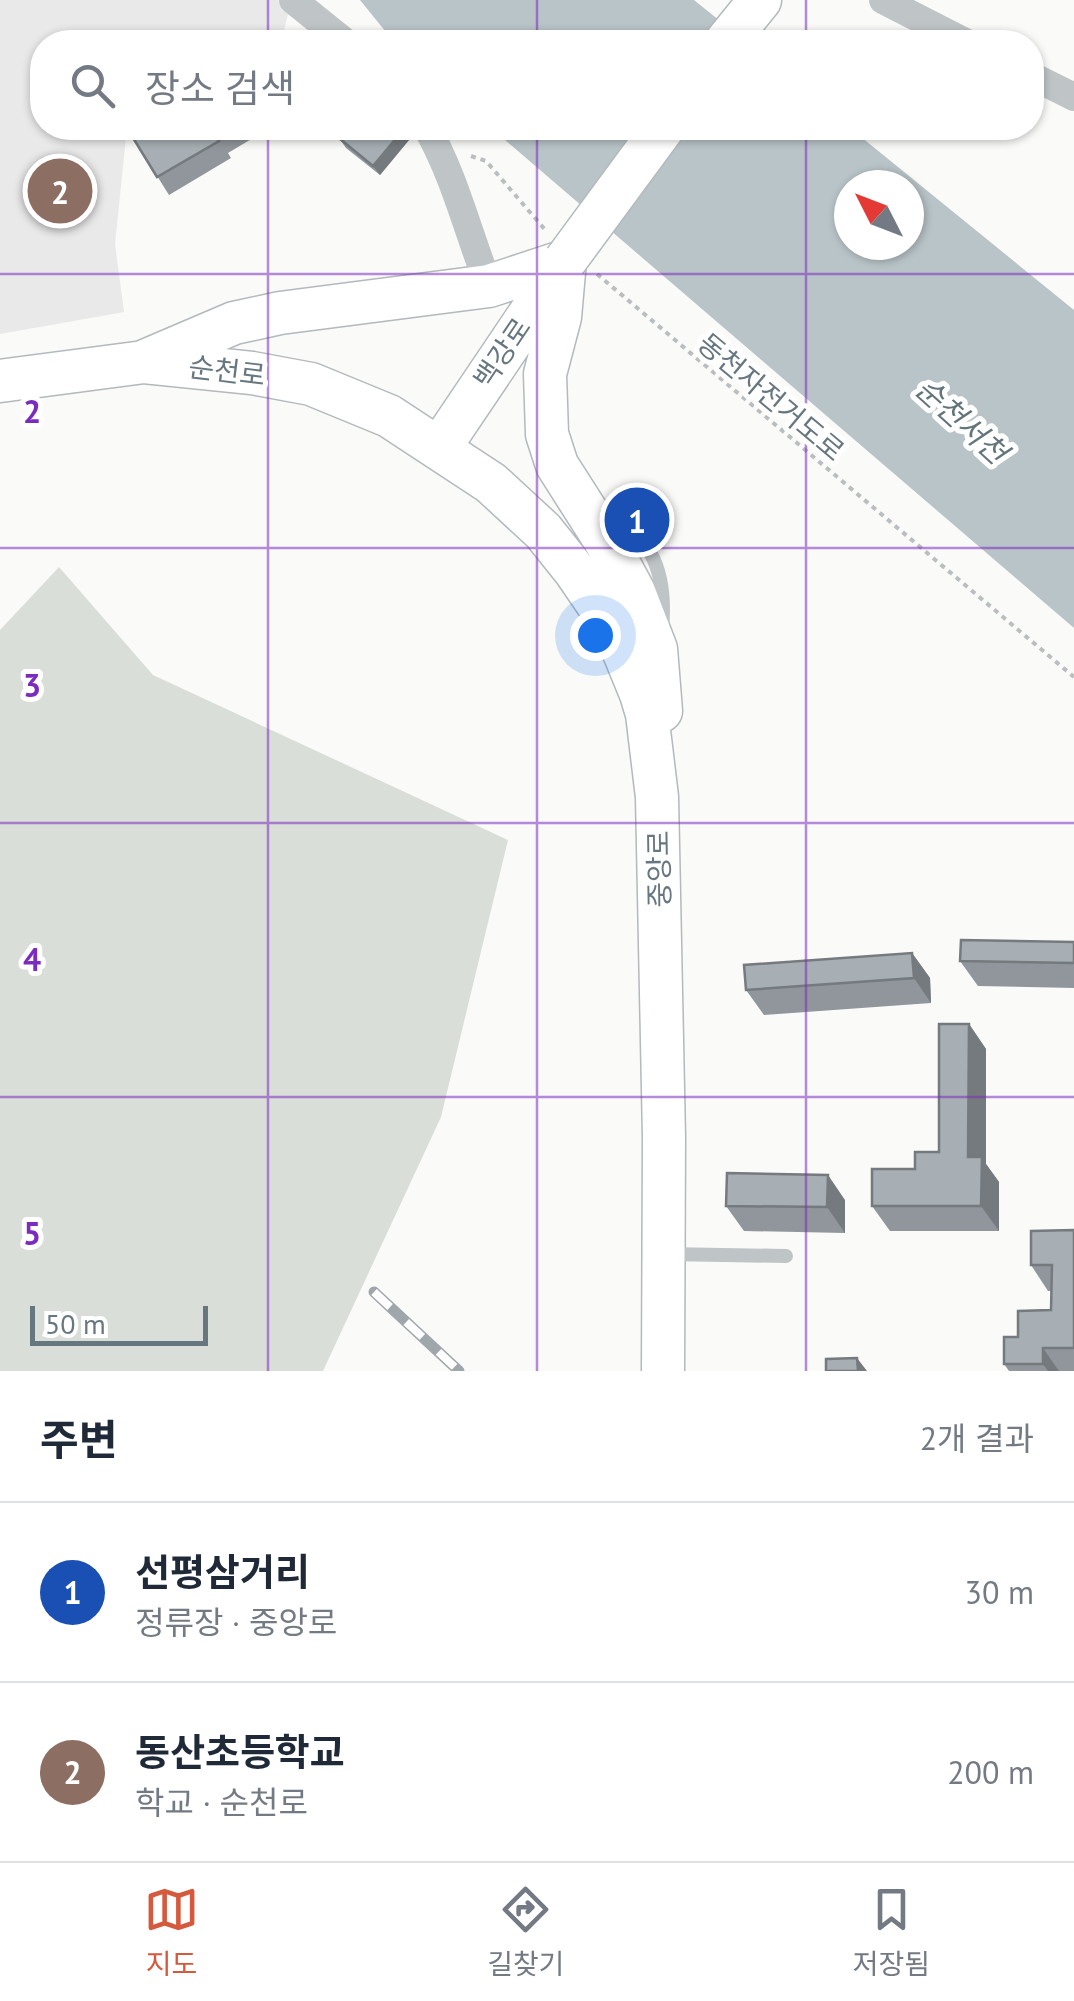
<!DOCTYPE html>
<html lang="ko">
<head>
<meta charset="utf-8">
<style>
  :root { --surface:#fff; --page:#f2f2f3; --text:#1f2937; --muted:#747a83; --line:#e0e1e3; --accent:#d5593d }
  body { margin:0; font-family:"PT Sans","Noto Sans KR",sans-serif; background:var(--page); color:var(--text) }
  .compass { position:absolute; left:834px; top:170px; width:90px; height:90px; border-radius:50%; background:var(--surface); box-shadow:0 2px 8px #0004; rotate:312deg }
  .scale { position:absolute; left:30px; bottom:25px; width:178px; box-sizing:border-box; padding-left:10px; border:5px solid #677780; border-top:0; font-size:28px; line-height:35px; white-space:nowrap; color:#677780; -webkit-text-stroke:8px #fff; paint-order:stroke }
  .you { position:absolute; left:595px; top:635px; width:35px; height:35px; margin:-25px; border:8px solid #fff; border-radius:50%; background:#1a73e8; box-shadow:0 0 0 15px #1a73e833 }
  .badge { display:grid; place-items:center; width:65px; height:65px; border-radius:50%; background:var(--accent); color:#fff; font-size:32px; font-weight:700 }
  .pin { position:absolute; translate:-50% -50%; border:5px solid #fff; box-shadow:0 2px 10px #0006 }
  .list { margin:0; padding:0; list-style:none }
  h2 { display:flex; justify-content:space-between; align-items:center; height:130px; margin:0; padding:0 40px; font-size:42px }
  h2 small { font-size:32px; font-weight:400; color:var(--muted) }
  .list li { display:grid; grid-template-columns:65px 1fr auto; gap:30px; align-items:center; box-sizing:border-box; height:180px; padding:0 40px; border-top:2px solid var(--line) }
  .list b { display:block; font-size:38px; white-space:nowrap }
  .list p { margin:0; font-size:32px; white-space:nowrap; color:var(--muted) }
  .list em { font-size:32px; font-style:normal; color:var(--muted) }
  .icon { flex:none; width:55px; height:55px; fill:none; stroke:currentColor; stroke-width:2; stroke-linecap:round; stroke-linejoin:round }
  .map { position:relative; flex:none; width:1074px; height:1371px; overflow:hidden }
  .search { position:absolute; background:var(--surface); box-shadow:0 2px 8px #0004; left:30px; right:30px; top:30px; height:110px; display:flex; align-items:center; gap:25px; box-sizing:border-box; padding:0 35px; border-radius:40px; color:var(--muted); font-size:38px }
  .sheet { height:490px; background:var(--surface) }
  nav { display:flex; justify-content:space-around; align-items:center; box-sizing:border-box; height:140px; border-top:2px solid var(--line); background:var(--surface); font-size:28px; color:var(--muted) }
  nav a { display:grid; justify-items:center; gap:5px }
  nav .on { color:var(--accent) }
  .map>svg:first-child { display:block }
  .built { fill:#e8e9e8 }
  .green { fill:#daded8 }
  .water { fill:#b9c4c8; fill-rule:evenodd }
  .lines { fill:none; stroke-linecap:round; stroke-linejoin:round }
  .primary-casing { stroke:#b3b9bc; stroke-width:45 }
  .path { stroke:#babec0; stroke-width:4; stroke-dasharray:5 5; stroke-linecap:butt }
  .service { stroke:#bfc4c7; stroke-width:14 }
  .minor { stroke:#bfc4c7; stroke-width:28 }
  .primary { stroke:#fff; stroke-width:42 }
  .rail-casing { stroke:#a0a7ac; stroke-width:11 }
  .rail { stroke:#fff; stroke-width:8; stroke-dasharray:22; stroke-linecap:butt }
  .primary-bridge-casing { stroke:#b3b9bc; stroke-width:45; stroke-linecap:butt }
  .primary-bridge { stroke:#fff; stroke-width:42 }
  .wall { fill:#90969b }
  .shaded-wall { fill:#757a7e }
  .building { fill:#a7afb4; stroke:#757a7e; stroke-width:2.5 }
  .grid { fill:none; stroke:#7b2cbf; stroke-width:2.5; stroke-opacity:0.55 }
  .labels { text-anchor:middle; stroke-width:10; stroke-linejoin:round; paint-order:stroke }
  .street-label { font-size:28px; fill:#677780; stroke:#fff }
  .water-label { font-size:30px; font-style:italic; fill:#62757a; stroke:#fff }
  .grid-label { font-size:32px; text-anchor:middle; font-weight:bold; fill:#7b2cbf; stroke:#fff; stroke-width:10; stroke-linejoin:round; paint-order:stroke }
</style>
</head>
<body>
<div class="map">
<svg width="1074" height="1371" viewBox="0 0 1074 1371">
  <rect width="100%" height="100%" fill="#fafaf8"/>
  <path class="built" d="M0 0H278L288 14 284 31 272 42H42V128H142L126 137 115 244 124 312 0 334Z"/>
  <path class="green" d="M59 567 153 675 508 840 441 1117 323 1371H0V630Z"/>
  <path class="water" d="M360 0H694L746 42H394Z
    M491 128H850L1074 310V628ZM849 185H909V245H849Z"/>
  <g class="lines">
    <g class="primary-casing">
      <path id="primary" d="M726 42 760 0
        M565 261 560 317 545 374 547 434 557 465 613 553 634 592 656 649 661 711
        M145 361 234 323 280 313 489 286 565 261
        M0 381 144 362 252 373 311 384 389 416 491 483 543 531 575 571 614 628 641 694 647 714 657 797 664 1138 663 1371
        M440 447 562 266"/>
    </g>
    <path class="path" d="M471 156 486 161 547 232
      M597 274 1074 677"/>
    <path class="service" d="M596 502C648 532 668 567 662 628
      M667 1254 786 1256"/>
    <path class="minor" d="M293 0 345 42
      M883 0 965 42
      M1032 76 1074 97
      M427 128C455 177 468 233 489 286"/>
    <use href="#primary" class="primary"/>
    <g class="rail-casing">
      <path id="rail" d="M374 1292 459 1371"/>
    </g>
    <use href="#rail" class="rail"/>
    <g class="primary-bridge-casing">
      <path id="primary-bridge" d="M565 261 663 128"/>
    </g>
    <use href="#primary-bridge" class="primary-bridge"/>
  </g>
  <path class="wall" d="M127 128H270L228 153 231 158 169 195Z
    M339 138 409 140 380 175 346 148Z
    M1074 942V988L978 986 960 961Z
    M912 953 930 978 931 1003 764 1015 746 990Z
    M969 1024 986 1049V1164L999 1182V1231H890L872 1206 915 1169 939 1152Z
    M845 1200V1233L744 1231 726 1206Z
    M1074 1230V1371H1009L1004 1364 1018 1337 1051 1310 1052 1291H1048L1031 1265Z"/>
  <path class="shaded-wall" d="M403 130 409 140 380 175 373 166Z
    M912 953 930 978 931 1003 914 978Z
    M969 1024 986 1049V1164L999 1182V1231L981 1206 968 1157Z
    M828 1175 845 1200V1233L827 1207Z
    M1043 1348 1059 1371H1048L1043 1364Z
    M857 1358 867 1371H858Z"/>
  <path class="building" d="M127 128H227L215 135 219 141 157 177Z
    M348 128H400L403 130 373 166 339 138Z
    M961 940 1074 942V963L960 961Z
    M912 953 914 978 746 990 744 965Z
    M939 1024H969L968 1157H982L981 1206H872V1169H915V1152H939Z
    M727 1173 828 1175 827 1207 726 1206Z
    M1074 1230V1348H1043V1364H1004V1337H1018V1311L1051 1310 1052 1265H1031V1231Z
    M857 1358 858 1371H826V1359Z"/>
  <path class="grid" d="M268 0V42M537 0V42M806 0V42M268 128V1371M537 128V1371M806 128V1371M0 274H1074M0 548H1074M0 823H1074M0 1097H1074"/>
  <g class="labels">
    <g class="street-label">
      <text transform="translate(502 353) rotate(-56)" y="10">백강로</text>
      <text transform="translate(227 371) rotate(7)" y="10">순천로</text>
      <text transform="translate(771 397) rotate(40)" y="10">동천자전거도로</text>
      <text transform="translate(659 869) rotate(-91)" y="10">중앙로</text>
    </g>
    <g class="water-label">
      <text transform="translate(961 421) rotate(42)" y="10">순천서천</text>
    </g>
  </g>
  <g class="grid-label">
    <text x="32" y="423">2</text>
    <text x="32" y="697">3</text>
    <text x="32" y="971">4</text>
    <text x="32" y="1245">5</text>
  </g>
</svg>
<svg class="compass" viewBox="-18 -18 36 36"><path d="M0-13l5 13h-10z" fill="#e53935"/><path d="M0 13l5-13h-10z" fill="#747a83"/></svg>
<div class="scale">50 m</div>
<div class="you"></div>
<div class="pin badge" style="left:637px;top:520px;background:#1a4fb4">1</div>
<div class="pin badge" style="left:60px;top:191px;background:#8d6e63">2</div>
<div class="search"><svg class="icon" aria-label="search" viewBox="0 0 24 24"><circle cx="10" cy="10" r="6"/><path d="M15 15l6 6"/></svg>장소 검색</div>
</div>
<section class="sheet">
<h2>주변<small>2개 결과</small></h2>
<ul class="list">
<li><span class="badge" style="background:#1a4fb4">1</span><div><b>선평삼거리</b><p>정류장 · 중앙로</p></div><em>30 m</em></li>
<li><span class="badge" style="background:#8d6e63">2</span><div><b>동산초등학교</b><p>학교 · 순천로</p></div><em>200 m</em></li>
</ul>
</section>
<nav>
<a class="on"><svg class="icon" aria-label="map" viewBox="0 0 24 24"><path d="M3 6l6-2 6 2 6-2v14l-6 2-6-2-6 2zM9 4v14M15 6v14"/></svg>지도</a>
<a><svg class="icon" aria-label="directions" viewBox="0 0 24 24"><path d="M12 3l9 9-9 9-9-9zM9 14v-3h6M13 9l2 2-2 2"/></svg>길찾기</a>
<a><svg class="icon" aria-label="saved" viewBox="0 0 24 24"><path d="M7 4h10v16l-5-4-5 4z"/></svg>저장됨</a>
</nav>
</body>
</html>
